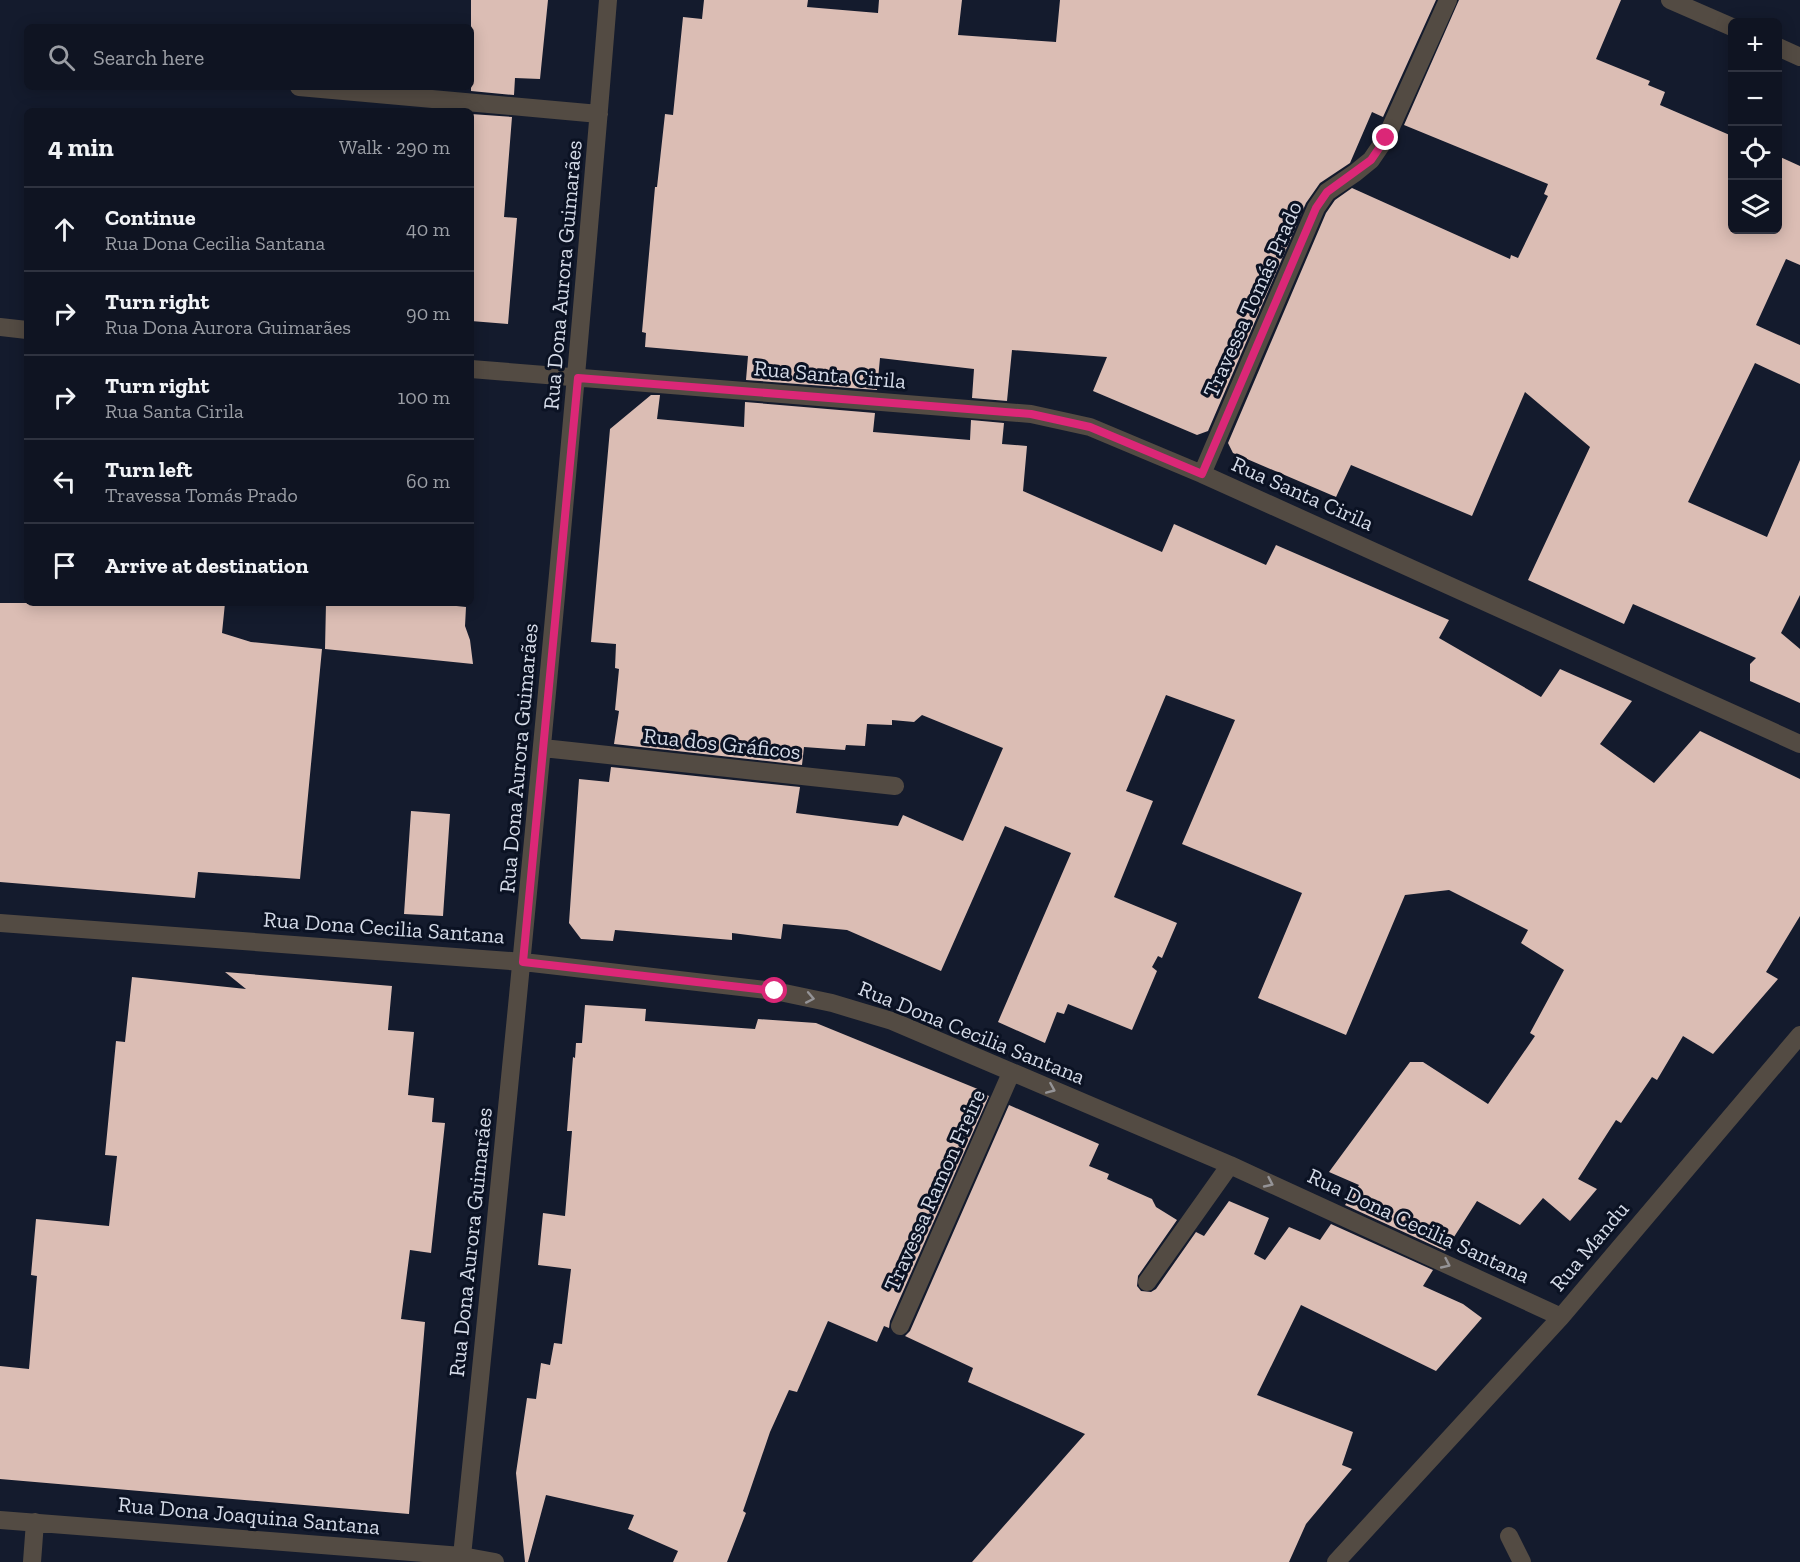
<!DOCTYPE html>
<html lang="en">
<head>
<meta charset="utf-8">
<style>
  :root { --surface:#0f1422; --page:#181d2a; --text:#f1f3f6; --muted:#9b9ea5; --line:#2f3340 }
  body { margin:0; font-family:"Zilla Slab",serif; background:var(--page); color:var(--text) }
  .controls { position:absolute; right:18px; top:18px; display:grid; overflow:hidden; border-radius:9px; box-shadow:0 3px 15px #0003 }
  .controls button { width:54px; height:54px; display:grid; place-items:center; padding:0; border:0; border-bottom:2px solid var(--line); background:var(--surface); color:var(--text); font:30px sans-serif }
  .stop { position:absolute; width:18px; height:18px; margin:-14px; border:4px solid #db2777; border-radius:50%; background:#fff }
  .stop.end { background:#db2777; border-color:#fff; box-shadow:0 2px 6px #0008 }
  .list { margin:0; padding:0; list-style:none }
  h2 { display:flex; justify-content:space-between; align-items:center; height:78px; margin:0; padding:0 24px; font-size:26px }
  h2 small { font-size:20px; font-weight:400; color:var(--muted) }
  .list li { display:grid; grid-template-columns:39px 1fr auto; gap:18px; align-items:center; box-sizing:border-box; height:84px; padding:0 24px; border-top:2px solid var(--line) }
  .list b { display:block; font-size:22px; white-space:nowrap }
  .list p { margin:0; font-size:20px; white-space:nowrap; color:var(--muted) }
  .list em { font-size:20px; font-style:normal; color:var(--muted) }
  .icon { flex:none; width:33px; height:33px; fill:none; stroke:currentColor; stroke-width:2; stroke-linecap:round; stroke-linejoin:round }
  .map { position:relative; flex:none; width:1800px; height:1562px; overflow:hidden }
  .search { position:absolute; background:var(--surface); box-shadow:0 3px 15px #0003; left:24px; top:24px; width:450px; height:66px; display:flex; align-items:center; gap:15px; box-sizing:border-box; padding:0 21px; border-radius:9px; color:var(--muted); font-size:22px }
  .panel { position:absolute; background:var(--surface); box-shadow:0 3px 15px #0003; left:24px; top:108px; width:450px; height:498px; border-radius:9px }
  .map>svg:first-child { display:block }
  .building { fill:#dbbdb4 }
  .lines { fill:none; stroke-linecap:round; stroke-linejoin:round }
  .minor { stroke:#534b43; stroke-width:18 }
  .oneway { stroke:#949396 }
  .route { stroke:#db2777; stroke-width:8 }
  .labels { text-anchor:middle; stroke-width:6; stroke-linejoin:round; paint-order:stroke }
  .street-label { font-size:22px; fill:#d5dbe8; stroke:#0b1223 }
</style>
</head>
<body>
<div class="map">
<svg width="1800" height="1562" viewBox="0 0 1800 1562">
  <rect width="100%" height="100%" fill="#141b2d"/>
  <path class="building" d="M471 0H548L540 79 515 78 514 95 471 91Z
    M704 0H808L807 7 878 13 879 0H962L958 35 1056 42 1060 0H1436L1383 117 1372 112 1350 163 1320 183 1306 203 1208 431 1197 435 1093 391 1107 357 1012 350 1007 401 972 398 974 369 880 358 877 390 746 380 748 356 645 347 646 333 642 332 655 187H657L665 114 673 115 683 17 702 19Z
    M1459 0H1621L1596 59 1650 81 1648 85 1665 92 1660 105 1732 136V230H1778V156L1800 166V265L1786 259 1756 325 1800 345V384L1755 363 1688 502 1767 537 1800 460V595L1781 633 1800 649V703L1750 681V664L1756 658 1633 604 1624 624 1528 580 1590 447 1525 392 1472 516 1351 465 1336 497 1233 453 1228 443 1326 213 1335 200 1352 188 1510 259 1511 255 1518 258 1548 196 1544 194 1548 184 1404 125Z
    M471 114 512 117 504 217 517 218 508 324 471 321Z
    M651 395H660L657 419 744 427 745 402 875 413 873 432 970 440 971 420 1004 423 1002 444 1027 446 1023 491 1162 552 1174 524 1266 565 1276 545 1449 620 1439 638 1541 697 1560 669 1632 701 1600 744 1654 783 1700 731 1800 779V916L1766 972 1778 979 1713 1054 1683 1036 1657 1080 1652 1077 1621 1123 1616 1120 1578 1179 1597 1189 1570 1221 1543 1198 1520 1225 1477 1201 1445 1251 1345 1205 1359 1185 1329 1172 1410 1062H1423L1488 1104 1535 1036 1530 1033 1564 970 1521 943 1528 930 1449 890 1405 895 1346 1035 1258 998 1302 893 1182 844 1235 720 1166 695 1126 791 1153 801 1114 897 1177 923 1162 958 1158 956 1152 967 1157 971 1132 1030 1068 1004 1064 1014 1057 1012 1045 1043 998 1022 1071 853 1005 826 941 971 847 930 783 924 781 939 732 933V940L615 930 613 941 581 939 569 923 579 779 609 782 611 767 800 787 796 813 898 826 903 815 963 841 1003 748 922 715 914 722 892 720V725L867 724 865 746 846 745 845 750 804 747 802 765 614 744 619 711 615 710 619 669 615 668 616 644 591 642 610 429Z
    M0 603H225L222 633 251 642 322 649 300 879 198 872 195 898 0 882Z
    M326 603H428L466 607 465 626 470 640 473 664 325 649Z
    M411 811 450 814 443 916 404 914Z
    M225 972 392 986 388 1030 414 1032 408 1095 434 1098 432 1122 445 1123 431 1253 410 1250 401 1319 425 1322 409 1514 0 1479V1366L29 1369 37 1276 31 1275 36 1219 109 1226 117 1156 105 1155 116 1041 125 1042 132 977 246 989Z
    M585 1005 646 1009 645 1021 755 1029 758 1019 816 1023 985 1092 984 1094 989 1096 890 1321 889 1328 884 1326 877 1342 828 1321 797 1392 789 1390 770 1432 743 1511 746 1513 727 1562H673L678 1551 628 1529 634 1515 546 1495 528 1562H525L516 1473 527 1398 536 1399 541 1363 550 1365 554 1343 562 1344 571 1269 538 1265 543 1213 565 1216 572 1131H567L573 1057 575 1058 576 1043H582Z
    M1009 1105 1099 1144 1089 1166 1109 1174 1107 1179 1152 1199 1156 1207 1177 1220 1138 1276 1137 1286 1141 1291 1151 1292 1156 1289 1196 1232 1204 1236 1229 1201 1269 1218 1254 1254 1265 1260 1289 1227 1320 1240 1331 1224 1433 1270 1423 1286 1463 1304 1482 1318 1436 1371 1301 1305 1257 1395 1353 1432 1342 1465 1352 1469 1306 1524 1289 1562H972L1085 1434 968 1382 973 1368 905 1336 910 1331Z"/>
  <g class="lines">
    <path class="minor" d="M1670 0 1732 27
      M1778 47 1800 57
      M299 87 599 114
      M0 327 27 330
      M471 369 1031 414 1090 427 1202 474 1800 744
      M1202 474 1316 208 1327 192 1355 173 1371 160 1386 138 1448 0
      M543 748 895 786
      M0 923 523 962 775 991 832 1003 892 1021 1230 1165 1561 1317
      M1147 1282 1230 1165
      M900 1326 1011 1073
      M0 1520 462 1556 495 1562
      M1509 1536 1522 1562
      M462 1556C515 1038 566 519 608 0
      M32 1562 35 1522
      M1336 1562 1561 1317 1800 1035"/>
  </g>
  <defs><path id="oneway-chevron" d="M-2-3.5L2.5 0L-2 3.5" fill="none" stroke-width="1.6" stroke-linecap="round" stroke-linejoin="round" transform="scale(1.5)"/></defs>
  <g class="oneway">
    <use href="#oneway-chevron" transform="translate(810 998) rotate(11)"/>
    <use href="#oneway-chevron" transform="translate(1051 1089) rotate(23)"/>
    <use href="#oneway-chevron" transform="translate(1269 1183) rotate(25)"/>
    <use href="#oneway-chevron" transform="translate(1446 1264) rotate(25)"/>
  </g>
  <g class="lines">
    <path class="route" d="M775 991 523 962 578 378 1031 414 1090 427 1202 474 1316 208 1327 192 1371 160 1386 138"/>
  </g>
  <g class="labels">
    <g class="street-label">
      <text transform="translate(562 275) rotate(-85)" y="8">Rua Dona Aurora Guimarães</text>
      <text transform="translate(1252 299) rotate(-66)" y="8">Travessa Tomás Prado</text>
      <text transform="translate(830 374) rotate(5)" y="8">Rua Santa Cirila</text>
      <text transform="translate(1303 493) rotate(24)" y="8">Rua Santa Cirila</text>
      <text transform="translate(722 743) rotate(6)" y="8">Rua dos Gráficos</text>
      <text transform="translate(518 758) rotate(-85)" y="8">Rua Dona Aurora Guimarães</text>
      <text transform="translate(384 927) rotate(4)" y="8">Rua Dona Cecilia Santana</text>
      <text transform="translate(972 1032) rotate(22)" y="8">Rua Dona Cecilia Santana</text>
      <text transform="translate(934 1190) rotate(-66)" y="8">Travessa Ramon Freire</text>
      <text transform="translate(1419 1225) rotate(25)" y="8">Rua Dona Cecilia Santana</text>
      <text transform="translate(470 1242) rotate(-84)" y="8">Rua Dona Aurora Guimarães</text>
      <text transform="translate(1589 1246) rotate(-50)" y="8">Rua Mandu</text>
      <text transform="translate(249 1515) rotate(5)" y="8">Rua Dona Joaquina Santana</text>
    </g>
  </g>
</svg>
<div class="controls">
<button>+</button>
<button>−</button>
<button><svg class="icon" aria-label="locate" viewBox="0 0 24 24"><circle cx="12" cy="12" r="6"/><path d="M12 2v4M12 18v4M2 12h4M18 12h4"/></svg></button>
<button><svg class="icon" aria-label="layers" viewBox="0 0 24 24"><path d="M12 4l9 5-9 5-9-5zM3 14l9 5 9-5"/></svg></button>
</div>
<div class="stop" style="left:775px;top:991px"></div>
<div class="stop end" style="left:1386px;top:138px"></div>
<div class="search"><svg class="icon" aria-label="search" viewBox="0 0 24 24"><circle cx="10" cy="10" r="6"/><path d="M15 15l6 6"/></svg>Search here</div>
<section class="panel">
<h2>4 min<small>Walk · 290 m</small></h2>
<ul class="list">
<li><svg class="icon" aria-label="ahead" viewBox="0 0 24 24"><path d="M12 20V5M6 11l6-6 6 6"/></svg><div><b>Continue</b><p>Rua Dona Cecilia Santana</p></div><em>40 m</em></li>
<li><svg class="icon" aria-label="right" viewBox="0 0 24 24"><path d="M7 20v-9h11M14 6l5 5-5 5"/></svg><div><b>Turn right</b><p>Rua Dona Aurora Guimarães</p></div><em>90 m</em></li>
<li><svg class="icon" aria-label="right" viewBox="0 0 24 24"><path d="M7 20v-9h11M14 6l5 5-5 5"/></svg><div><b>Turn right</b><p>Rua Santa Cirila</p></div><em>100 m</em></li>
<li><svg class="icon" aria-label="left" viewBox="0 0 24 24"><path d="M17 20v-9H6M10 6l-5 5 5 5"/></svg><div><b>Turn left</b><p>Travessa Tomás Prado</p></div><em>60 m</em></li>
<li><svg class="icon" aria-label="arrive" viewBox="0 0 24 24"><path d="M6 21V4h12l-3 4 3 4H6"/></svg><div><b>Arrive at destination</b></div></li>
</ul>
</section>
</div>
</body>
</html>
